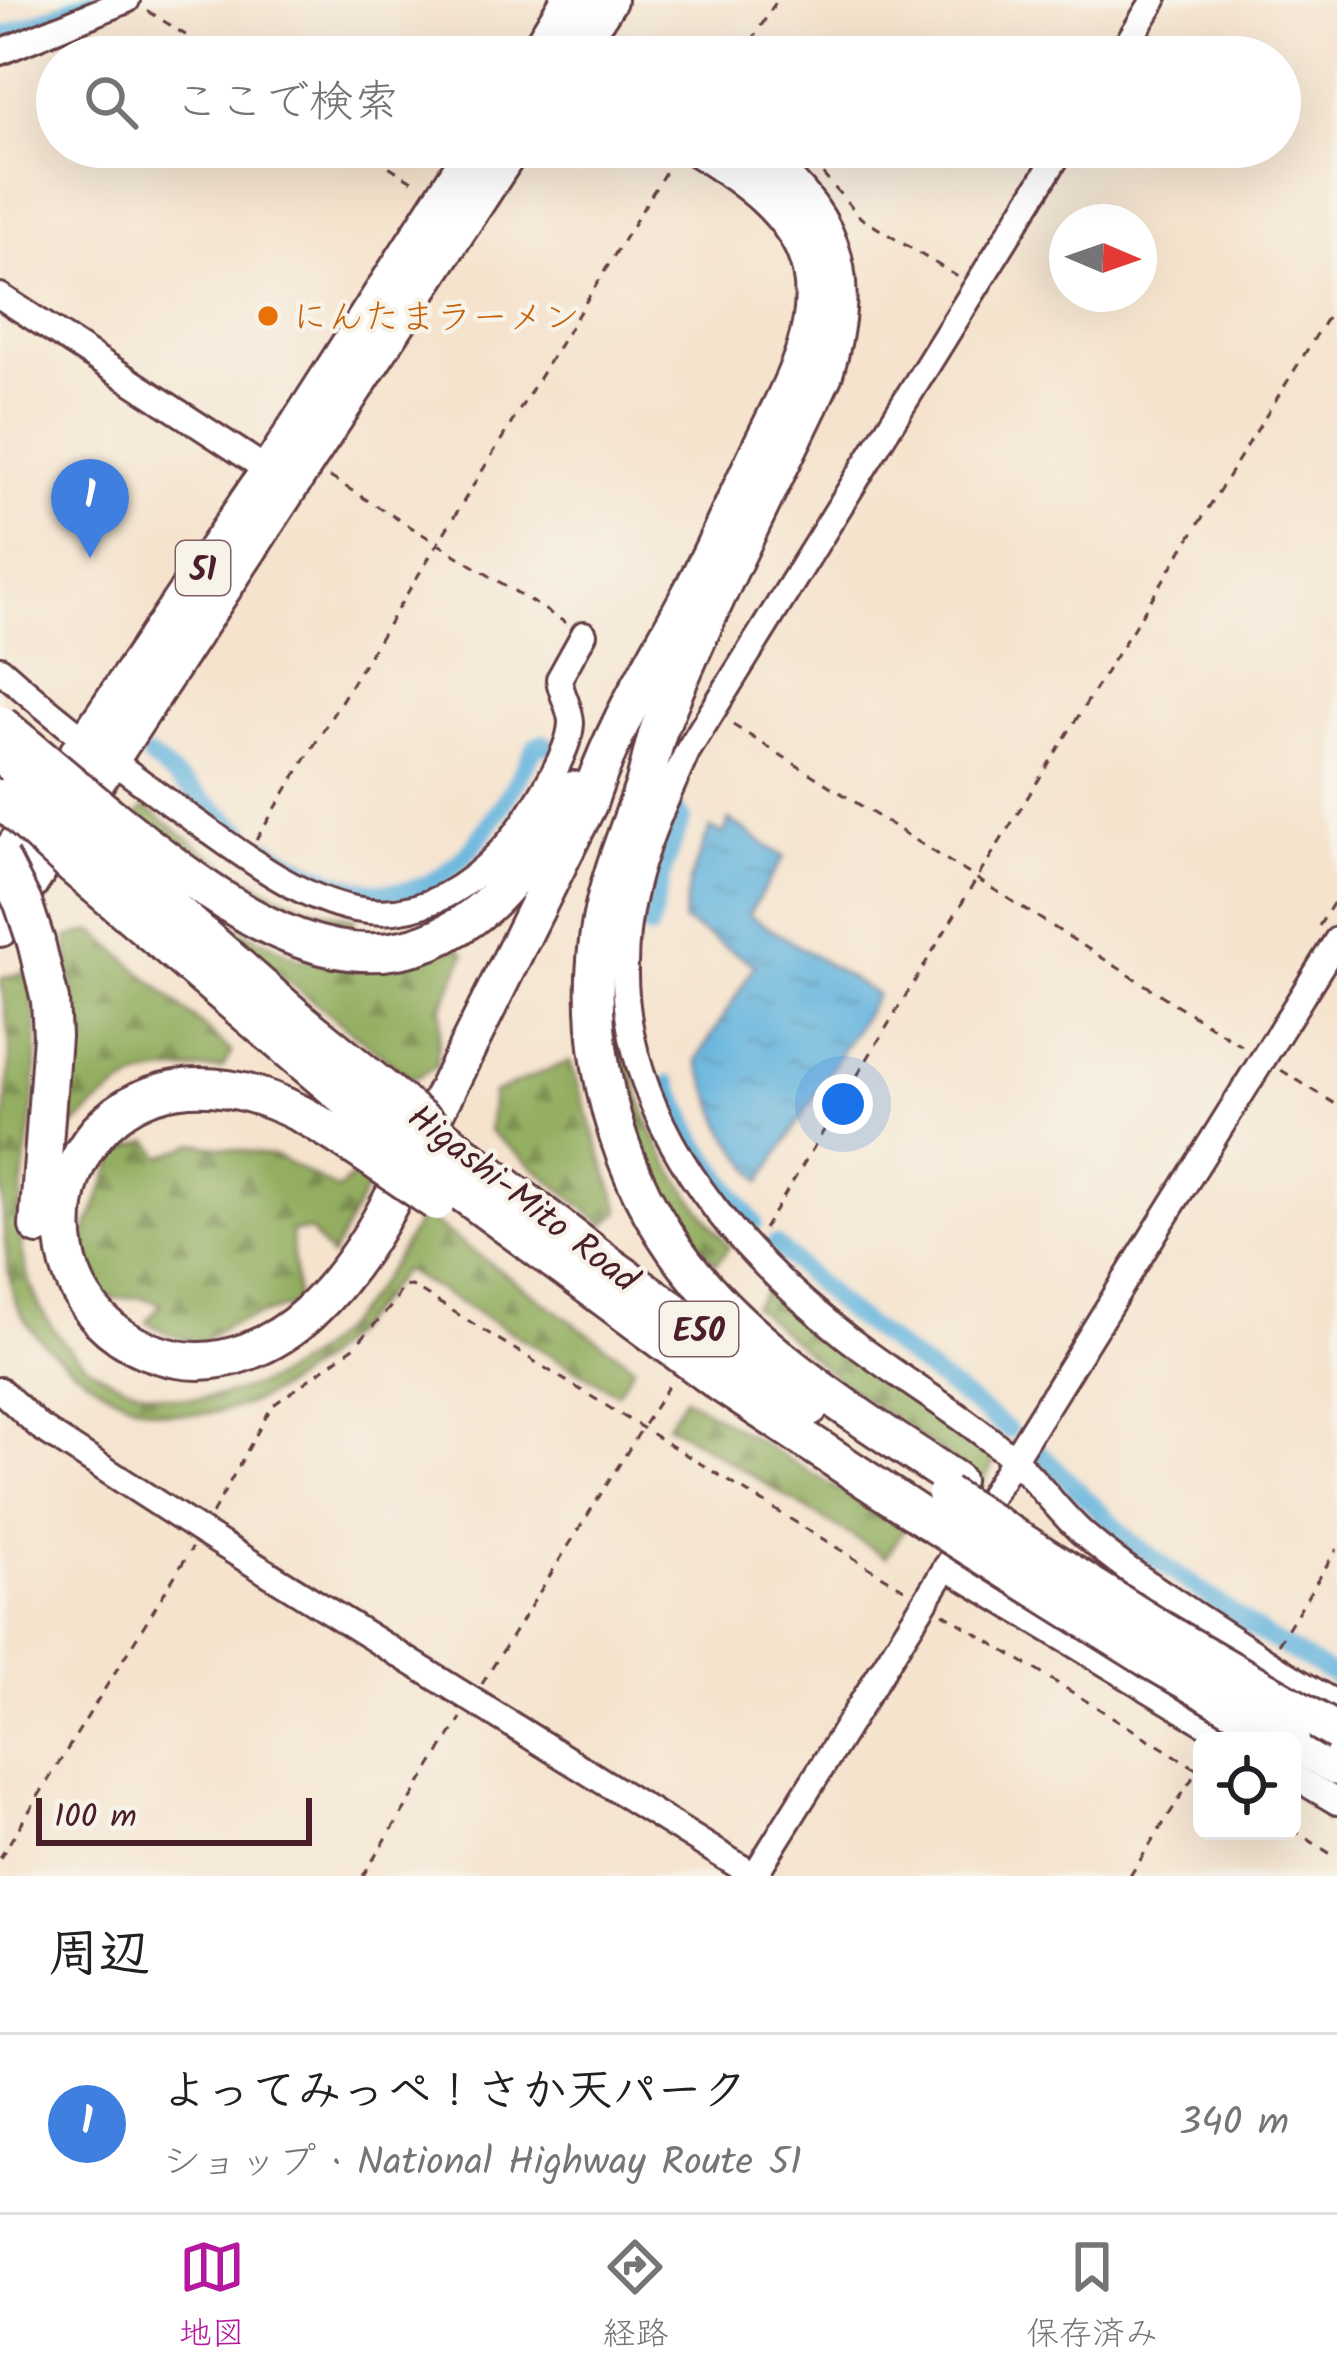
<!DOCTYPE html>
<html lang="ja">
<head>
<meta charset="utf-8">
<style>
  :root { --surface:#fff; --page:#f6f6f6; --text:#202124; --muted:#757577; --line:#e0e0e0; --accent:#b5179e }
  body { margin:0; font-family:Kalam,"Klee One",sans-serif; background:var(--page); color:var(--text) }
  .controls { position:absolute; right:36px; bottom:36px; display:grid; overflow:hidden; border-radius:18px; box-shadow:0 12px 48px #0002 }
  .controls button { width:108px; height:108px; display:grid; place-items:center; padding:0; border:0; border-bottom:3px solid var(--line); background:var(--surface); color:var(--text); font:60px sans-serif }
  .compass { position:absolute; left:1049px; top:204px; width:108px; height:108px; border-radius:50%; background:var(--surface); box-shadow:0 12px 48px #0002; rotate:92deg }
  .scale { position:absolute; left:36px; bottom:30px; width:276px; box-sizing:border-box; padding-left:12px; border:6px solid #4a1f2b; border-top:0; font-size:33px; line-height:42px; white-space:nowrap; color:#4a1f2b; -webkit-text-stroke:9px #f7f3e8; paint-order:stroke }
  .you { position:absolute; left:843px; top:1104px; width:42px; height:42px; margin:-30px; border:9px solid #fff; border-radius:50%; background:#1a73e8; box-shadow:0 0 0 18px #1a73e833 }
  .badge { display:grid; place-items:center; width:78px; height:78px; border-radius:50%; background:var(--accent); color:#fff; font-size:39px; font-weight:700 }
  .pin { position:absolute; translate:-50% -99px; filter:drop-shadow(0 3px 6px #0008) }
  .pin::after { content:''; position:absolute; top:63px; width:42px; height:36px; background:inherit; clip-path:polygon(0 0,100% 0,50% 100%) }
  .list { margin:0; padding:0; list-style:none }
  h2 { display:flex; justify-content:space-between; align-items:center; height:156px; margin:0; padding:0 48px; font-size:51px }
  h2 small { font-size:39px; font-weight:400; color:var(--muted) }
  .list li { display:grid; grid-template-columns:78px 1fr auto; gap:36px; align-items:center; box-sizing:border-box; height:180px; padding:0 48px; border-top:3px solid var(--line) }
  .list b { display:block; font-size:45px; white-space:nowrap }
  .list p { margin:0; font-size:39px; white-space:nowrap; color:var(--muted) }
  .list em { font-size:39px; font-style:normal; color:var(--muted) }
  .icon { flex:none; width:66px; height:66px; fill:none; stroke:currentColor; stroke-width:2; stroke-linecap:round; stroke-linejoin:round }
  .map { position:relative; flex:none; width:1337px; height:1876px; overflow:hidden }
  .search { position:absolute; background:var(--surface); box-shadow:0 12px 48px #0002; left:36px; right:36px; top:36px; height:132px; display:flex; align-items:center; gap:30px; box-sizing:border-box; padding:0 42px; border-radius:66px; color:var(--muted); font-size:45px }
  .sheet { height:336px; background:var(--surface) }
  nav { display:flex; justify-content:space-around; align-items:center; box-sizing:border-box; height:168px; border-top:3px solid var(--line); background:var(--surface); font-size:33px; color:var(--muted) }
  nav a { display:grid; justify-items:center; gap:6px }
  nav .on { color:var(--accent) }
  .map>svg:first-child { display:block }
  .forest { fill:url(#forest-firs); stroke:#6e6646; stroke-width:3 }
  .water { fill:url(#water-ripples); stroke:#566984; stroke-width:3 }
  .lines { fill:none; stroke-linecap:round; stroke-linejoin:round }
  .canal { stroke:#62b3dd; stroke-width:18 }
  .minor-casing { stroke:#643c43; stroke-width:30 }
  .highway-casing { stroke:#643c43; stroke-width:42 }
  .path { stroke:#643c43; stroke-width:3; stroke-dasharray:9 9; stroke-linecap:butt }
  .minor { stroke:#fff; stroke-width:24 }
  .highway { stroke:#fff; stroke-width:36 }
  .highway-bridge-casing { stroke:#643c43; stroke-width:42; stroke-linecap:butt }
  .highway-bridge { stroke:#fff; stroke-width:36 }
  .food-dot { fill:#e8710a; stroke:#f7f3e8; stroke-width:4.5 }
  .labels { text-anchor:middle; stroke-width:9; stroke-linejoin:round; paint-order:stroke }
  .shield { fill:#f7f3e8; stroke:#7e5f64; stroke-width:3 }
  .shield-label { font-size:33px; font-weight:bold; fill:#4a1f2b }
  .food-label { font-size:36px; fill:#c56008; stroke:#f7f3e8; text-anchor:start }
  .street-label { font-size:36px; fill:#4a1f2b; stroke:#f7f3e8 }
</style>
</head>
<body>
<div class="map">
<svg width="1337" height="1876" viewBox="0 0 1337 1876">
  <defs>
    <pattern id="forest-firs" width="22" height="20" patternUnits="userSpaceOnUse" patternTransform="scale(3)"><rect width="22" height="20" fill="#93ae60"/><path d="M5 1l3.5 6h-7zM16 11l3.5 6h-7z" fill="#7a8d4f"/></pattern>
    <pattern id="water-ripples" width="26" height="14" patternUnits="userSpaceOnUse" patternTransform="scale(3)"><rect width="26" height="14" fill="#62b3dd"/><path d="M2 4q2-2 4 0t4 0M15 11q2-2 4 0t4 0" fill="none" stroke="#5391b3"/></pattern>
  </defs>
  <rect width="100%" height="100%" fill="#f7f3e8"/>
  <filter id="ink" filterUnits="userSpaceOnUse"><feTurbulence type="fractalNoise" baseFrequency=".00833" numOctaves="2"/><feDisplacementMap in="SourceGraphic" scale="24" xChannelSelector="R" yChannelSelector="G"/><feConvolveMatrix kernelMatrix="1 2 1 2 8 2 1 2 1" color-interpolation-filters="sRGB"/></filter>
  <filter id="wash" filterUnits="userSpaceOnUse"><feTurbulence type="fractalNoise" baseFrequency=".004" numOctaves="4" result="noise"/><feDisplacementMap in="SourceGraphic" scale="48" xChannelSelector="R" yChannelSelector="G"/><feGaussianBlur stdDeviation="2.7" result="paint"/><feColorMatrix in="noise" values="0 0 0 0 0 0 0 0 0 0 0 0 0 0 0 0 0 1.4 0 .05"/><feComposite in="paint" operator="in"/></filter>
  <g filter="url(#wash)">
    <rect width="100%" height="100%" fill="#f5e3cd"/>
    <path class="forest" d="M145 807C210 856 272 905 355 918L352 935C268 924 202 864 136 816Z
      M224 921 301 960 365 967 457 947 465 954 442 1007 436 1067 412 1079 219 927Z
      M94 931 232 1052 222 1068C143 1073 133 1070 74 1126L64 1118 75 1022 67 937Z
      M29 971C38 1015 38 1063 33 1107 24 1188 2 1253 52 1327 66 1347 82 1365 105 1376 138 1392 173 1402 210 1397 315 1383 372 1301 422 1215L634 1366 617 1393 403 1270C328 1371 217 1467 91 1381 58 1359 26 1333 13 1295 0 1233 0 1169 6 1105 7 1087 11 1068 10 1050 9 1026 3 1002 1 978Z
      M614 993H619C626 1035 632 1080 648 1121 666 1168 699 1207 729 1247L716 1264C646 1188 619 1095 614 993Z
      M570 1061 620 1211 605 1225 489 1131 493 1093Z
      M150 1141 162 1157 195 1143 278 1157 338 1190 356 1173 370 1182 331 1257 310 1231H291L297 1304 230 1324 201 1342 170 1335 147 1322 161 1304 142 1297 109 1299 87 1269 84 1237 118 1151Z
      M768 1288 853 1361 997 1457 983 1482 837 1379 753 1306Z
      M685 1397 904 1529 886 1557 668 1424Z"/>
    <path class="water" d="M729 820 784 857 748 915 877 995 761 1182 725 1131 697 1060 755 965 683 921 690 881 710 828 724 834Z"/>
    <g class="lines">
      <path class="canal" d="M0 37 91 0
        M150 757 242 831
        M265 847C419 937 460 885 536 746L543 743 548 746
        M650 928 665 865 682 819 675 809
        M669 1084 697 1144 754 1223
        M775 1244 847 1311 1008 1430
        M1037 1450 1132 1543 1267 1637 1337 1677"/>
    </g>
  </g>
  <g filter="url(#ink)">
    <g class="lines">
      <g class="minor-casing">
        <path id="minor" d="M0 52 127 0
          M1119 57 1154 0
          M1063 147 687 752C668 796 646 840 635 887 589 1074 707 1228 845 1336 899 1379 962 1413 1013 1459 1040 1483 1060 1515 1088 1538 1120 1566 1156 1588 1191 1612 1239 1643 1287 1676 1337 1704
          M0 296 269 471
          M0 669C62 724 127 773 195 821 243 855 296 897 355 909 414 921 463 892 501 851 523 828 570 755 571 723 571 708 561 695 559 679L584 634
          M0 1390 40 1427 202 1532 755 1876
          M946 1567 1234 1741
          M1292 1775 1337 1802
          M754 1876 1337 940"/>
      </g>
      <g class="highway-casing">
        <path id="highway" d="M535 57 570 0
          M571 57 608 0
          M747 147C832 213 856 269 824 374 769 491 707 608 659 729 653 746 650 764 645 782 630 828 610 872 601 921 581 1033 610 1157 675 1250 742 1345 859 1417 955 1480
          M105 812C210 894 352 1021 485 907 523 874 543 829 573 790
          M92 838 298 1019 410 1110
          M73 866 395 1140
          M0 869 269 471 476 147
          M0 928 512 147
          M36 942 50 1000 52 1036 38 1226
          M460 1151 606 1263 810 1407
          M382 1165C334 1133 287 1098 228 1089 40 1061 0 1325 177 1359 224 1368 275 1345 309 1313 372 1255 405 1172 443 1097 492 1000 540 902 588 804 612 728 655 661 692 591 715 548 734 503 755 459 782 401 825 337 811 270 798 212 743 176 696 147
          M445 1180 720 1383 927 1520
          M1292 1741 1337 1767"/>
      </g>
      <path class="path" d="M148 11 220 57
        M656 43 678 57
        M742 57 777 0
        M359 147 418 185
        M799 147 861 218 958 277
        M330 477 566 623
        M733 725 1242 1046
        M256 840 669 166
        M1319 926 1337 897
        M1281 1070 1337 1105
        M764 1229 976 880 1337 302
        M212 1514 272 1406 354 1347 395 1302 401 1287 412 1286 904 1589
        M943 1613 1202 1772
        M1278 1644 1337 1549
        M482 1684 669 1385
        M1292 1829 1337 1858
        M0 1858 192 1548
        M363 1876 461 1718
        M1130 1876 1202 1763"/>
      <use href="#minor" class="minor"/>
      <use href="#highway" class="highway"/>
      <g class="highway-bridge-casing">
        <path id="highway-bridge" d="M0 724 105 812
          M3 756 92 838
          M0 798 73 866
          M0 858 23 903 36 942
          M410 1110 460 1151
          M395 1140 445 1180
          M382 1165 436 1202
          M946 1494 1160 1629 1337 1732
          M927 1520 1149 1659 1291 1741"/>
      </g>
      <use href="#highway-bridge" class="highway-bridge"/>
    </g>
  </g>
  <circle class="food-dot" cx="268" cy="316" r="12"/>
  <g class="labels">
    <g class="shield">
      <rect x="176" y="541" width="54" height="54" rx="9"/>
      <rect x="660" y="1302" width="78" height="54" rx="9"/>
    </g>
    <g class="shield-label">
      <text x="203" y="580">51</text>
      <text x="699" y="1341">E50</text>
    </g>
    <g class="food-label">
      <text x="292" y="329">にんたまラーメン</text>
    </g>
    <g class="street-label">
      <text transform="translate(524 1197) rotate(38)" y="13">Higashi-Mito Road</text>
    </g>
  </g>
</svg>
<div class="controls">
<button><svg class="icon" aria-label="locate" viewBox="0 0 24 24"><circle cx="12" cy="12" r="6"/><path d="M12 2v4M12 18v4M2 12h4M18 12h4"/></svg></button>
</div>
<svg class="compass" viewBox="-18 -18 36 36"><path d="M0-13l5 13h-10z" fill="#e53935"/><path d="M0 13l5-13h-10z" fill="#757577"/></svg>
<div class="scale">100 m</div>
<div class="you"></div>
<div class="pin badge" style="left:90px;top:558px;background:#3f7fe0">1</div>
<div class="search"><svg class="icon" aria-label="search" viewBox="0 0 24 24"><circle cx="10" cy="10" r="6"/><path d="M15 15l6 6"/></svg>ここで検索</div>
</div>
<section class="sheet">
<h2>周辺<small></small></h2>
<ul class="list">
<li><span class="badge" style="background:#3f7fe0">1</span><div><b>よってみっぺ！さか天パーク</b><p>ショップ · National Highway Route 51</p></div><em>340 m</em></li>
</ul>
</section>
<nav>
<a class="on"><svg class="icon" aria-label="map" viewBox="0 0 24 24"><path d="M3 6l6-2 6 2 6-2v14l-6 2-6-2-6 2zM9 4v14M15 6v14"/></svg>地図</a>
<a><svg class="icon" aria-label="directions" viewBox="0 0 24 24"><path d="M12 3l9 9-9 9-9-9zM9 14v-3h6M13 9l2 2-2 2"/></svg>経路</a>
<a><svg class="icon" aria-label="saved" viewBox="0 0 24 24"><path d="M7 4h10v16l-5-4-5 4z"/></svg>保存済み</a>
</nav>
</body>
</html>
